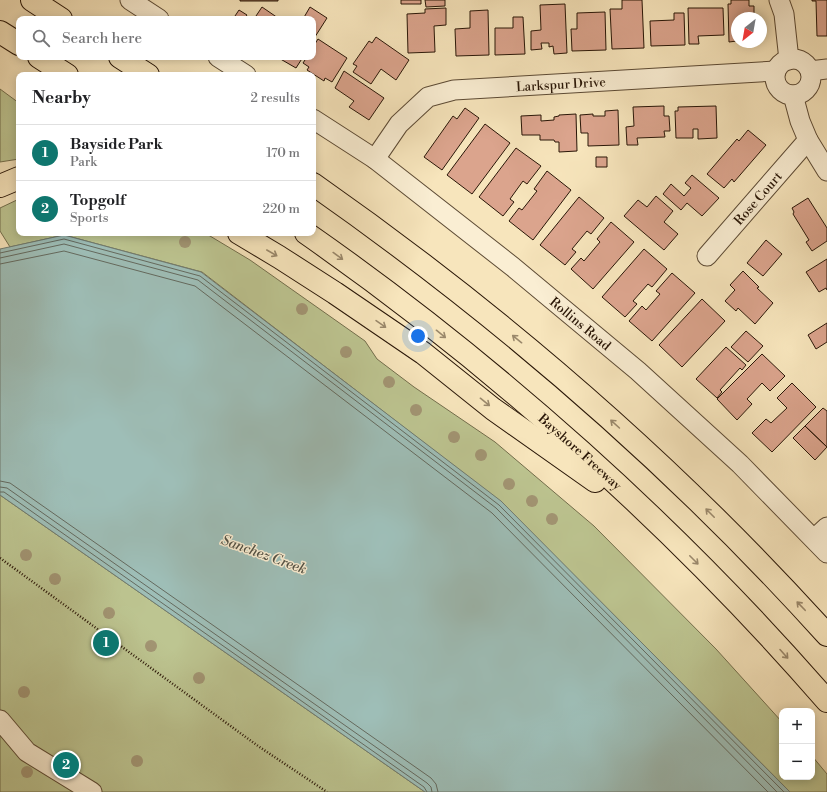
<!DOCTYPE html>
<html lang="en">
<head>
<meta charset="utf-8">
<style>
  :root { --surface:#fff; --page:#f6f6f6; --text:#202124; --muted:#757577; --line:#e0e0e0; --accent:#0f766e }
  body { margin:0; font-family:"Libre Bodoni",serif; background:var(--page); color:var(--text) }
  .controls { position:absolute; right:12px; bottom:12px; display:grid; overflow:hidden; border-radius:8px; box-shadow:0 2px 10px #0003 }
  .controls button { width:36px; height:36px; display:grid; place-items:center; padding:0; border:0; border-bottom:1px solid var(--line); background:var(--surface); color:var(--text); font:20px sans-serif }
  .compass { position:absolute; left:731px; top:12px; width:36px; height:36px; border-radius:50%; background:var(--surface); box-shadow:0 2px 10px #0003; rotate:211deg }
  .you { position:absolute; left:418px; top:336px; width:14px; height:14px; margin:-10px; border:3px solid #fff; border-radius:50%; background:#1a73e8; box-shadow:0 0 0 6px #1a73e833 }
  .badge { display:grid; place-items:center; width:26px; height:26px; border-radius:50%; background:var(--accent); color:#fff; font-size:13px; font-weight:700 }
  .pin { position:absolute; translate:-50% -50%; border:2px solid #fff; box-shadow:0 1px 4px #0006 }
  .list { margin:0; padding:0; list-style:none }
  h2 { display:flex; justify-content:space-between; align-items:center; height:52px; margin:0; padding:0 16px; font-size:17px }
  h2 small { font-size:13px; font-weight:400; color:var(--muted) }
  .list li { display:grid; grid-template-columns:26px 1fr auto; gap:12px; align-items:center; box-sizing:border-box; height:56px; padding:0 16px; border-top:1px solid var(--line) }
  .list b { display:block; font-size:15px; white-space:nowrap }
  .list p { margin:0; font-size:13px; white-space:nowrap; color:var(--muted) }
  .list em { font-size:13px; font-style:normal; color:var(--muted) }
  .icon { flex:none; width:22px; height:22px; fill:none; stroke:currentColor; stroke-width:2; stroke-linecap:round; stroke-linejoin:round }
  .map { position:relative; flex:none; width:827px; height:792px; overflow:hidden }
  .search { position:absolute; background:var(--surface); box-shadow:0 2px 10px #0003; left:16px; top:16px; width:300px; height:44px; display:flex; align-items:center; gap:10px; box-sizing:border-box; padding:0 14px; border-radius:8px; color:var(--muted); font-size:15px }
  .panel { position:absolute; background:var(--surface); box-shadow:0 2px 10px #0003; left:16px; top:72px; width:300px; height:164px; border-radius:8px }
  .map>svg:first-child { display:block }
  .green { fill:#bdc591; stroke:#736e4c }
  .water { fill:#9ebeb7; stroke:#6f7b71 }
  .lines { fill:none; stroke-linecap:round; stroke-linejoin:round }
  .shore { stroke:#646a5f; stroke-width:1 }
  .building { fill:#dba48d; stroke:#291607 }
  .minor-casing { stroke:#5c4a34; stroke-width:21 }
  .highway-casing { stroke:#291607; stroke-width:24 }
  .path { stroke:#291607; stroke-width:2.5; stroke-dasharray:1 2; stroke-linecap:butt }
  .minor { stroke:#faeed3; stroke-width:19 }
  .highway { stroke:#f7e5bc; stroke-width:22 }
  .tree { fill:#a29573 }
  .oneway { stroke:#9a886b }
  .labels { text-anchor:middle; stroke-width:3; stroke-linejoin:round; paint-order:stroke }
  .street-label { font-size:13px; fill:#291607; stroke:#faeed3 }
  .water-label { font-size:14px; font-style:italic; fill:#525145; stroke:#faeed3 }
</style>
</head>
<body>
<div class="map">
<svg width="827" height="792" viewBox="0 0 827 792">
  <rect width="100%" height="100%" fill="#f7e5bc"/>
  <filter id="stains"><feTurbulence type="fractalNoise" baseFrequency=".005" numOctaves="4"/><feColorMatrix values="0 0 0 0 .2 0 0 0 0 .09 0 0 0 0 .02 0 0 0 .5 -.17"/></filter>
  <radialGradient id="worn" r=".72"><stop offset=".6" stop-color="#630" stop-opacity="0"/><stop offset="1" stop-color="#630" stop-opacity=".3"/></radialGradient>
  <path class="green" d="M0 89 19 103V159L0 162Z
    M19 199V233H205L250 260 365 341 377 359 414 387 495 442 594 526 716 649 782 722V777H812V756L827 774V792H790L501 502 202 272 64 235 10 247 0 231V208Z
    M0 495 425 792H0Z"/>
  <path class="water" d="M64 235 201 272 501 501 790 792H425L0 495V249Z"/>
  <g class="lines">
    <path class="shore" d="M0 253 64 239 200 276 499 505 784 792
      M0 258 64 244 198 280 496 508 777 792
      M0 264 64 251 195 286 492 513 768 792
      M0 481 10 483 431 778 436 784 438 792
      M0 487 7 488 427 783 431 787 432 792
      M0 492H4L424 787 427 792"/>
  </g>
  <path class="building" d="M240 0H278V1H240Z
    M401 0H421V4H401Z
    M425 0H445V6L426 7Z
    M622 0H642L644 48 612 49 610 9H622Z
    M731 0H749V6H754V18H737V41L729 42 728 4H731Z
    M812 0H827V36H817L816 1H812Z
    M565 4 567 53 554 54 553 46 549 47V43H541L542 49 531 50V31L541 30 540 5Z
    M262 7 278 18 277 19H254Z
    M310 7 327 18 313 40V19H303Z
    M446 8V25L434 26 435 52 408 53 407 14 425 13V9Z
    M688 8H723L724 35 698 36 699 44H689Z
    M239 10 247 15 244 19H233Z
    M488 10 489 55 456 56 455 29 470 28V11Z
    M605 12 606 50 572 51 571 29H577V13Z
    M674 13H684L685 45 651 46 650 21 674 20Z
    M513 17H523L525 54 495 55V28H513Z
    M376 37 409 60 396 80 381 69 371 84 353 72 357 66 353 64 369 41 372 43Z
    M318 39 347 58 332 82 325 78 324 81 307 70 309 67 303 63 307 57H313V47Z
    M277 57H303L296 68Z
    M344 71 384 98 369 120 349 107 354 101 335 88Z
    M664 106V116H669L670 131H664L665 137 637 138 638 145H627L626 127 634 126 633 107Z
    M716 106 717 138 698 139V129H693V138H676L675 111H678V107Z
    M465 108 479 118 442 170 424 157 453 116 457 119Z
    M618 110 619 145 588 146V133H581L580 115 593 114V116H605V111Z
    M576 114 577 151 559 152V142H555L554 140H540V135H522L521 116 541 115V121L554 120V117L559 116V115Z
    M485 124 510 143 472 194 447 175Z
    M748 130 766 145 734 182 732 179 724 188 707 174 737 139 739 141Z
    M516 148 541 166 527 184 523 181 510 199 514 202 503 216 479 197Z
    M596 157H607V167H596Z
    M547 171 571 190 533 240 509 221 519 208 522 210 537 191 534 189Z
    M692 175 719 198 702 216 687 203 681 210 663 194 671 184 684 196 691 188 685 183Z
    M656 196 673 211 664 222 678 234 664 250 624 216 638 200 647 207Z
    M579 197 604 218 591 234 587 231 572 249 576 252 565 265 540 245Z
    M808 198 827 228V241L812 251 806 242 809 240 793 214 794 212 792 208Z
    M611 222 634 242 593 289 571 269 581 258 584 261 600 242 597 239Z
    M766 240 782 254 763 276 747 263Z
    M644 249 667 269 652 287 648 284 633 301 637 304 625 317 602 297Z
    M827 259V290L826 288 819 292 806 272Z
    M743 271 759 287 757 288 773 303 755 324 738 308 736 311 725 301 735 290 730 285Z
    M672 273 695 293 652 341 629 321 642 306 646 310 660 294 656 291Z
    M702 299 725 321 682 367 659 345Z
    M827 323V342L816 349 808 335Z
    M746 331 763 346 748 362 731 347Z
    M726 347 746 365 742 370 740 368 720 390 722 392 717 398 696 379Z
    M762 354 785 376 770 391 762 383 747 399 752 404 737 420 717 399Z
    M792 383 816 407 772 452 752 433 766 419 771 423 787 408 777 398Z
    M823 408 827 411V447L805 426Z
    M805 426 827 447 815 460 793 438Z"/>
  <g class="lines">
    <g class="minor-casing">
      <g id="minor">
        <path d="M130 0 159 19"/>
        <path d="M779 0 784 14 789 60"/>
        <path d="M218 57 246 75"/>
        <circle cx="793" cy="77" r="18"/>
        <path d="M810 71 827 69"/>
        <path d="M793 95 800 121 808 140 827 171"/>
        <path id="s1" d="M313 119 375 159 513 267 638 371 740 464 827 553"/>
        <path id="s2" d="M375 159 399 124 428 97 454 90 776 71"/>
        <path id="s3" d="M707 256 808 140"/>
        <path d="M814 539 827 527"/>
        <path d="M0 720 27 752 92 792"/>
      </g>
    </g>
    <g class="highway-casing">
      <g id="highway">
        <path d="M32 0 61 19"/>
        <path d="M0 32 19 44"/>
        <path d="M39 57 67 75"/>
        <path d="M120 57 148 75"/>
        <path d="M313 184C500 315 674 465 827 635"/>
        <path d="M0 186 19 178"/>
        <path d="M239 233 279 257 335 293 423 353 493 409 595 481"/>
        <path id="s4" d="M306 233C495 365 676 527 827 701"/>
      </g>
    </g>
    <path class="path" d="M0 558 258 746 327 792"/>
    <use href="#minor" class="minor"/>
    <use href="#highway" class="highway"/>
  </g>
  <g class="tree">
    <circle cx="185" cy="242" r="6"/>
    <circle cx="302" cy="309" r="6"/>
    <circle cx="346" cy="352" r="6"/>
    <circle cx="389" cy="382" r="6"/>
    <circle cx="416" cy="410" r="6"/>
    <circle cx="454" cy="437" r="6"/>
    <circle cx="481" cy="455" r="6"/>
    <circle cx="509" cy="484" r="6"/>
    <circle cx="532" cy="501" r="6"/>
    <circle cx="552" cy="519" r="6"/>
    <circle cx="26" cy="555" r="6"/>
    <circle cx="55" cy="579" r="6"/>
    <circle cx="109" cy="613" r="6"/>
    <circle cx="151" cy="646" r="6"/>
    <circle cx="199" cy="678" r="6"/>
    <circle cx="24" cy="692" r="6"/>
    <circle cx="137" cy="761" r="6"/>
    <circle cx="27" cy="772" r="6"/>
  </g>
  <defs><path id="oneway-shaft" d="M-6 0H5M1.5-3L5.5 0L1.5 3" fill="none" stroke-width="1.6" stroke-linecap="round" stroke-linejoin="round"/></defs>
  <g class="oneway">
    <use href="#oneway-shaft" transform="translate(272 253) rotate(30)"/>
    <use href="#oneway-shaft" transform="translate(338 256) rotate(36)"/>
    <use href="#oneway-shaft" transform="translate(381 324) rotate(35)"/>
    <use href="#oneway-shaft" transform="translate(441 334) rotate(39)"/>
    <use href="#oneway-shaft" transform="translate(517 339) rotate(-141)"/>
    <use href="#oneway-shaft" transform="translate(485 402) rotate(39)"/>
    <use href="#oneway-shaft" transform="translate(615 424) rotate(-138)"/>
    <use href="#oneway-shaft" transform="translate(710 513) rotate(-135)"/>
    <use href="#oneway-shaft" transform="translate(694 560) rotate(45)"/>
    <use href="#oneway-shaft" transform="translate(801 606) rotate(-134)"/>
    <use href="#oneway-shaft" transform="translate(784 654) rotate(48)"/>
  </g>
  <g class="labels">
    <g class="street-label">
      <text dy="5" stroke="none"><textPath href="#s2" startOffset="216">Larkspur Drive</textPath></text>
      <text dy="5" stroke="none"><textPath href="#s3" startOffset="77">Rose Court</textPath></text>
      <text dy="5" stroke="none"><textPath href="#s1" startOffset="337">Rollins Road</textPath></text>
      <text dy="5" stroke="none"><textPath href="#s4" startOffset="351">Bayshore Freeway</textPath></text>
    </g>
    <g class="water-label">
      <text transform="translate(264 554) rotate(20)" y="5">Sanchez Creek</text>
    </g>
  </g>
  <rect width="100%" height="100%" filter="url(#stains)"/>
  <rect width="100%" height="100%" fill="url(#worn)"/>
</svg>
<div class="controls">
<button>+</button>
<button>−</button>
</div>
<svg class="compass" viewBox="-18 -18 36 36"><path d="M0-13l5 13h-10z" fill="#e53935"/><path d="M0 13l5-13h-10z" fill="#757577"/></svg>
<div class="you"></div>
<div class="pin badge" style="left:106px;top:643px">1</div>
<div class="pin badge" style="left:66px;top:765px">2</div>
<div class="search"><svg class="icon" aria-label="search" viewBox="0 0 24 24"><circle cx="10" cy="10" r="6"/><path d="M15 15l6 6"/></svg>Search here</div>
<section class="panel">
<h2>Nearby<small>2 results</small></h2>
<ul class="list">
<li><span class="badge">1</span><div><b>Bayside Park</b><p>Park</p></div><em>170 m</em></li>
<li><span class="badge">2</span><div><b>Topgolf</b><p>Sports</p></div><em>220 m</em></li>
</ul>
</section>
</div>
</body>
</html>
